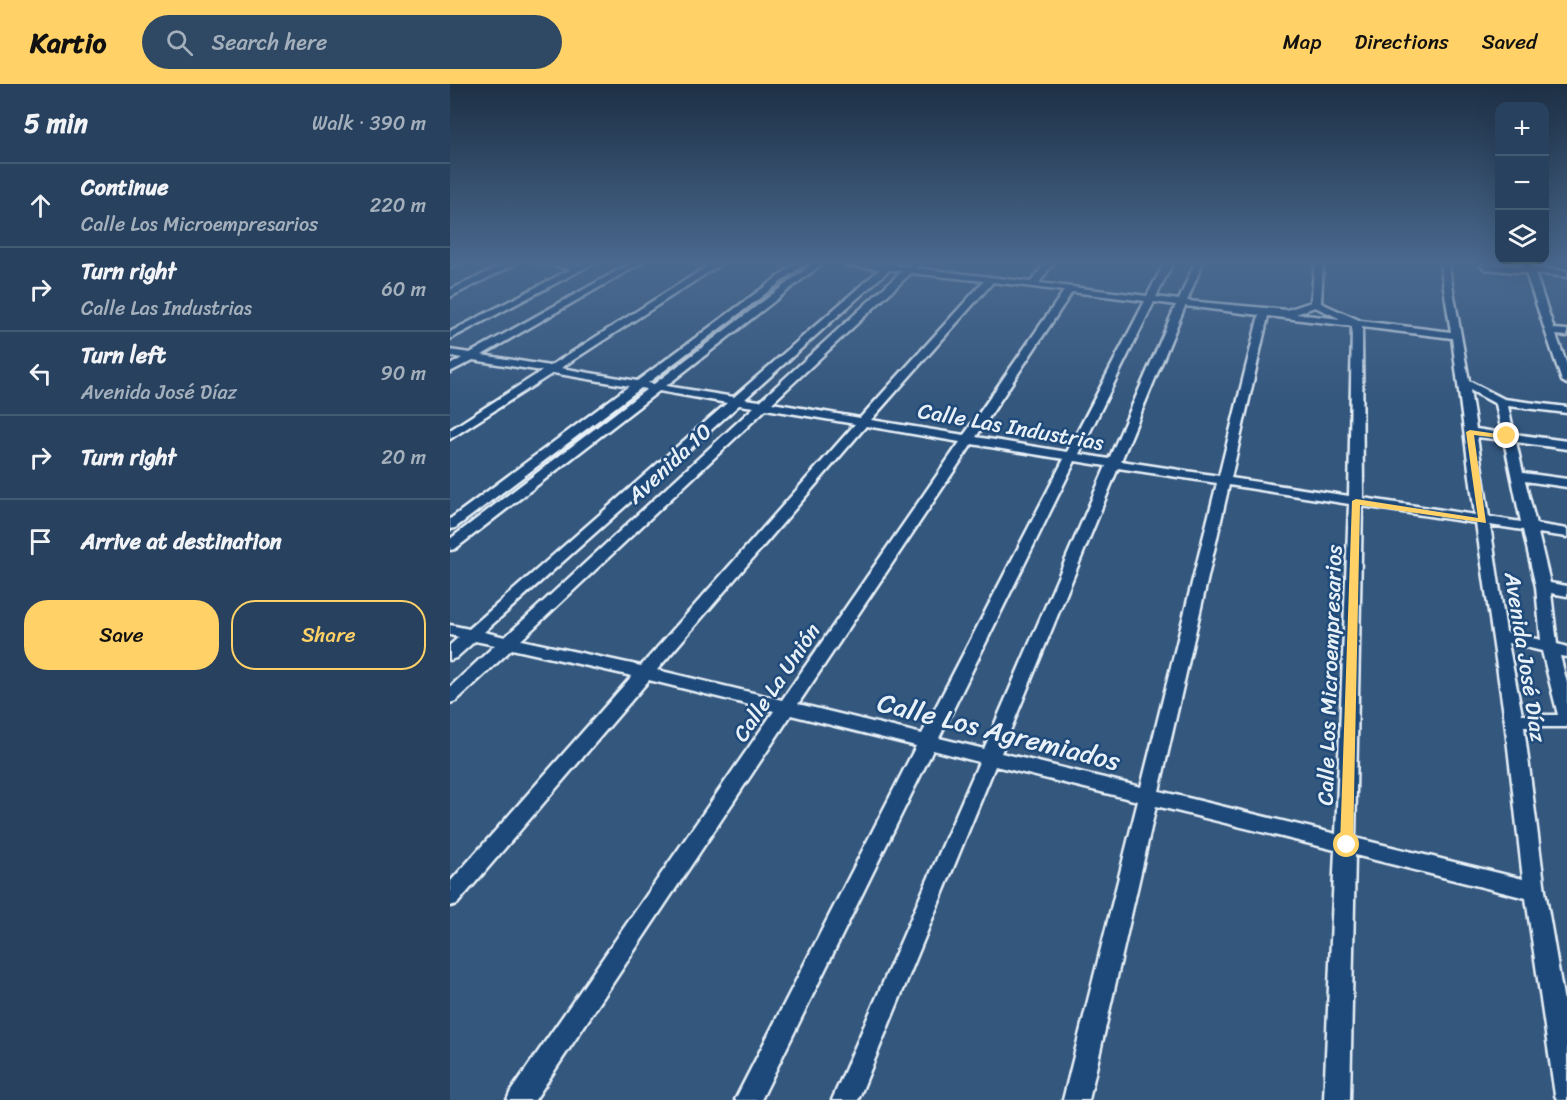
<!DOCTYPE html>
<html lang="en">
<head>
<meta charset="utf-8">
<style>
  :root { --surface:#27415e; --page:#2f4864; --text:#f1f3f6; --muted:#a4afbc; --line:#435a73; --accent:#ffd166 }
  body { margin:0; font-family:Sriracha,sans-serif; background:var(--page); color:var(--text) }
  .controls { position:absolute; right:18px; top:18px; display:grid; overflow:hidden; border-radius:12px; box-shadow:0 6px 24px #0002 }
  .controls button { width:54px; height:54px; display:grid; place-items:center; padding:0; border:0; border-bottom:2px solid var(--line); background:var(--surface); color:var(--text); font:30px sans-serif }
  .stop { position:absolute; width:18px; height:18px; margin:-14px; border:4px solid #ffd166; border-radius:50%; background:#fff }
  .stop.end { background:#ffd166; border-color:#fff; box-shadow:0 2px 6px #0008 }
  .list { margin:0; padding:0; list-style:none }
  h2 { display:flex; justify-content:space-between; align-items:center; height:78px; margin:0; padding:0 24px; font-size:26px }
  h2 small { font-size:20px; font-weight:400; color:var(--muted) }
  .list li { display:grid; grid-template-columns:39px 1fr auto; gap:18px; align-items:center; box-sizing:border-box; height:84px; padding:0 24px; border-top:2px solid var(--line) }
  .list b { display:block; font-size:22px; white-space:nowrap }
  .list p { margin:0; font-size:20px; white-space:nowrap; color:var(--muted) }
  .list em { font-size:20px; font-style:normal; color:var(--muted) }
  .actions { display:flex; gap:12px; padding:18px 24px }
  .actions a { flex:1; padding:14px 0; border:2px solid var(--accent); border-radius:24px; text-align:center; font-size:21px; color:var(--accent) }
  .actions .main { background:var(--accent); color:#111 }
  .icon { flex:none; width:33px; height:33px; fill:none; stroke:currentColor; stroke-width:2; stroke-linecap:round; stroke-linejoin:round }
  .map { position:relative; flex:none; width:1117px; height:1016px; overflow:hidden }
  header { display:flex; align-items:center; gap:36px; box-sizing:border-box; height:84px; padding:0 30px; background:var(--accent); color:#111 }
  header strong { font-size:28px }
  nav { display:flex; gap:33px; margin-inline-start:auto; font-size:21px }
  .search { width:420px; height:54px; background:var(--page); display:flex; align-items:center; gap:15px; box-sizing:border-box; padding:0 21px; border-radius:33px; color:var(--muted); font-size:22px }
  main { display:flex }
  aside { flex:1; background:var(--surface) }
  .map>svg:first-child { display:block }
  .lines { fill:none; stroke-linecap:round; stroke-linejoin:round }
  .minor-casing { stroke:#e8f1f8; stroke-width:5 }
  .minor { fill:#1f4a7a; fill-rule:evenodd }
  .route { fill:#ffd166 }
  .labels { text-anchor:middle; stroke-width:5; stroke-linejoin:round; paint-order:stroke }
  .street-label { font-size:22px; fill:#e8f1f8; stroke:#1f4a7a }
  .near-street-label { font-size:27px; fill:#e8f1f8; stroke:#1f4a7a }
</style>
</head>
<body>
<header>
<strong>Kartio</strong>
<div class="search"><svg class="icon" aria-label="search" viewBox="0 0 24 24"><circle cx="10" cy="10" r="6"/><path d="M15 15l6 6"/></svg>Search here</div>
<nav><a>Map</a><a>Directions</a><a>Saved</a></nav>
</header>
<main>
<aside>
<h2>5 min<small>Walk · 390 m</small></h2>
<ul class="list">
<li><svg class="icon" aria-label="ahead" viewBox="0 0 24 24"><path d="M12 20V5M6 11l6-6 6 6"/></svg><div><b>Continue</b><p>Calle Los Microempresarios</p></div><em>220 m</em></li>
<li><svg class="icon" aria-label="right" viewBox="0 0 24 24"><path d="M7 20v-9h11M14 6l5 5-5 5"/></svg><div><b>Turn right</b><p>Calle Las Industrias</p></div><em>60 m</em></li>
<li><svg class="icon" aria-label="left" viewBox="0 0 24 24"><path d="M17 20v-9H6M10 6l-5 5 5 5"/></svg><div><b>Turn left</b><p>Avenida José Díaz</p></div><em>90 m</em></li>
<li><svg class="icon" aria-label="right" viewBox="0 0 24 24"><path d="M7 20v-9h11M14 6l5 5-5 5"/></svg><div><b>Turn right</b></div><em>20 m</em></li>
<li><svg class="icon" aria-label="arrive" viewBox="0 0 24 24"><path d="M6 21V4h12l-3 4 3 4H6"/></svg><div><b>Arrive at destination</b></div></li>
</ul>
<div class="actions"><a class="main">Save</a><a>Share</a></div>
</aside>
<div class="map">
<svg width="1117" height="1016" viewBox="0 0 1117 1016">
  <rect width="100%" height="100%" fill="#34577e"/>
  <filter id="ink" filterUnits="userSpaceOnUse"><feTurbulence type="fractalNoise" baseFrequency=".0167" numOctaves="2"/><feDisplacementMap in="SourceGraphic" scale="12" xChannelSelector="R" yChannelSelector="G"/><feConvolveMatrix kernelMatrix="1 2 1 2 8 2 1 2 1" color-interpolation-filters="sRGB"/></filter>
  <g filter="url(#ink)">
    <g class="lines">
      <g class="minor-casing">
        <path id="minor" d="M0 178H12L0 184Z
          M59 178H69L0 213V206Z
          M85 178 129 181 136 178H146L0 255V248L121 185Z
          M183 178H193L32 271 100 282 264 178H274L111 284 187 297 348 178H357L198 299 204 300 365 178H374L216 302 284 313 430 185 395 181 391 178 436 180 442 178 444 181 457 183 462 178H471L466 184 581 198 596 178H604L589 199 697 212 715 178H723L706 213 729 216 745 178H753L737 217 837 226 861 218 865 178H873L871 219 911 237 1001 248 990 178H998L1019 297 1054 315 1117 323V329L1058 322 1064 350 1117 357V365L1066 358 1073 389 1117 395V403L1075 397 1086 440 1117 445V453L1088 449 1100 499 1117 502V512L1101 509 1107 560 1117 563V573L1110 572 1117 599V643H1074L1095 807 1117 936V1016H1107L1105 1011 1076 814 905 771 900 1016H874L885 766 706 722 639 1016H613L688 717 545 682 408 1016H382L529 678 483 666 311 1016H285L466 662 341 631 85 1016H57L61 1007 324 627 199 596 7 820 0 822V798L182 592 62 565 6 617 0 619V603L45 561 25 557 6 574 0 576V561L9 553 0 551V541L19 545 277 319 209 307 5 465 0 466V455L197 305 191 304 5 444 0 445V435L179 302 103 289 0 355V346L92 287 23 276 0 288V281L12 274 0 272V266L20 269ZM439 186 452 187 310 317 295 315ZM461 189 534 197 410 334 322 319ZM543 198 614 207 514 351 421 336ZM622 208 695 217 617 368 526 353ZM704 218 726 221 659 375 629 370ZM735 222 809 231 769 392 671 377ZM865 223 891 235 846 230ZM818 232 902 242 899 412 781 394ZM912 243 1002 254 1025 431 913 414ZM1020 306 1046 320 1052 349 1026 345ZM289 321 304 323 55 553 34 548ZM316 325 405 340 191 582 71 556ZM416 342 510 358 332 616 207 586ZM1027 353 1054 356 1071 438 1039 433ZM522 360 614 375 472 650 348 620ZM625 377 656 382 534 665 489 654ZM668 384 767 399 691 703 551 669ZM779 401 899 420 886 750 709 707ZM912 422 1026 439 1055 637 1073 795 905 754ZM1040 441 1073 446 1086 503 1091 556 1056 548ZM1058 559 1092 567 1108 631H1072Z
          M1073 178H1081L1083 184 1117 187V193L1085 189 1104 245 1117 246V252L1106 251 1117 281V300L1112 297 1076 189 1035 185 1031 182 1035 179 1074 183Z"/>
      </g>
      <use href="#minor" class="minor"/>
    </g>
  </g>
  <linearGradient id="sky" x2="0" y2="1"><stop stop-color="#1d3045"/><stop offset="0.56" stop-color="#4a698f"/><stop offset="1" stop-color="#4a698f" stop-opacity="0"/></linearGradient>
  <rect width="1117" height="320" fill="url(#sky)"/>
  <path class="route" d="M1020 346 1061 352 1057 355 1024 351 1036 439 910 421 903 761 897 766 890 761 902 417 906 415 1028 434 1016 348Z"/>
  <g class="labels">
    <g class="street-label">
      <text transform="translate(561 342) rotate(10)" y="8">Calle Las Industrias</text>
      <text transform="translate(219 379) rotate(-43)" y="8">Avenida 10</text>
      <text transform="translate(1076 573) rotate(81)" y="8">Avenida José Díaz</text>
      <text transform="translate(879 591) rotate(-88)" y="8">Calle Los Microempresarios</text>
      <text transform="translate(326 598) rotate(-56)" y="8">Calle La Unión</text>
    </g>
    <g class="near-street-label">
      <text transform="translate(549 648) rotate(14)" y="9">Calle Los Agremiados</text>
    </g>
  </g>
</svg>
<div class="controls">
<button>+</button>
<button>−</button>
<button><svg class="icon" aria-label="layers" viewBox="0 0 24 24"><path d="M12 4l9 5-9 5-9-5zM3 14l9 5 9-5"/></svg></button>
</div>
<div class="stop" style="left:897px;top:761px"></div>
<div class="stop end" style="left:1057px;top:352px"></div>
</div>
</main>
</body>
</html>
